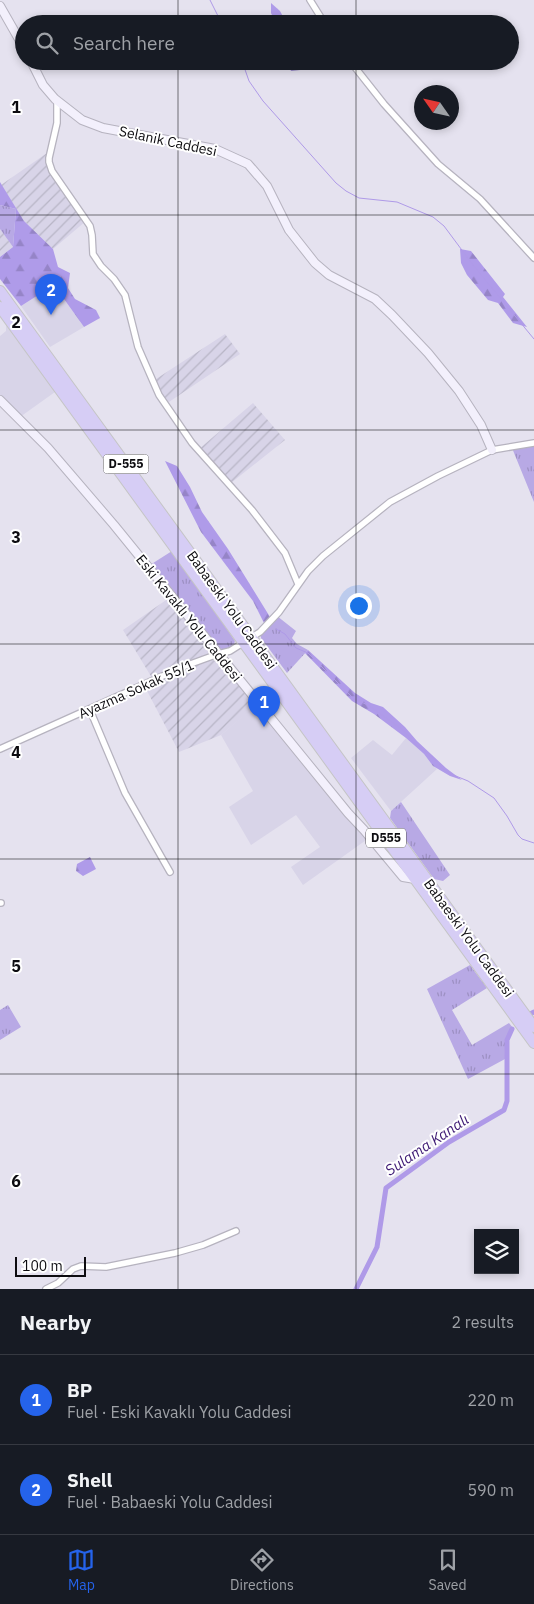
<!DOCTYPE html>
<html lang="en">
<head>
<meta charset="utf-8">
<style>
  :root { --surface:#171b24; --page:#242831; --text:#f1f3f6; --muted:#9ea1a6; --line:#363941; --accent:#2563eb }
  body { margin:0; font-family:"IBM Plex Sans",sans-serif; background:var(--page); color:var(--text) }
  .controls { position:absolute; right:15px; bottom:15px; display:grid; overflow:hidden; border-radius:0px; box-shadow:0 2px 8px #0003 }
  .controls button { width:45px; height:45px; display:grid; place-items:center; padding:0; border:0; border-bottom:1px solid var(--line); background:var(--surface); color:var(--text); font:25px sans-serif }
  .compass { position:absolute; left:414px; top:85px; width:45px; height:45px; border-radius:50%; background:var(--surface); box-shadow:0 2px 8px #0003; rotate:304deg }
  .scale { position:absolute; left:15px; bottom:12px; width:71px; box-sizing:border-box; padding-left:5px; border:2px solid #0d0c10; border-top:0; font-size:14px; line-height:18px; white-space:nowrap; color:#0d0c10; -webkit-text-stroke:4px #fff; paint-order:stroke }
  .you { position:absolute; left:358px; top:605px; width:18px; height:18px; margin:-12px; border:4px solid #fff; border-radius:50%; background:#1a73e8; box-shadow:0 0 0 8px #1a73e833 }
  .badge { display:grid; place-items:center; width:32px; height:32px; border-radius:50%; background:var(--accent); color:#fff; font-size:16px; font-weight:700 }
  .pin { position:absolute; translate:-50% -41px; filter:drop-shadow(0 1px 2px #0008) }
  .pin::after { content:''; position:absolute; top:26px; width:18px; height:15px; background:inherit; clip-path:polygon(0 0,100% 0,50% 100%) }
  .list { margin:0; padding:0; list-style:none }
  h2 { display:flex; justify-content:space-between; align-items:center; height:65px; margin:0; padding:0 20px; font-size:21px }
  h2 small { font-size:16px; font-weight:400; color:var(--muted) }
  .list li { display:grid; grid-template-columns:32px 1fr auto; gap:15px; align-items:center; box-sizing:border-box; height:90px; padding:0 20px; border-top:1px solid var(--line) }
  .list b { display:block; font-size:19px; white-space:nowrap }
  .list p { margin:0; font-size:16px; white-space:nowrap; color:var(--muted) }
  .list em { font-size:16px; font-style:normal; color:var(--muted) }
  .icon { flex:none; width:28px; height:28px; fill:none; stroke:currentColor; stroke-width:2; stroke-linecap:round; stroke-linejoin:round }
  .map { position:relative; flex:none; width:534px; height:1289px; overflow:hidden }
  .search { position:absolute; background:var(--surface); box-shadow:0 2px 8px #0003; left:15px; right:15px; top:15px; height:55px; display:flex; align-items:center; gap:12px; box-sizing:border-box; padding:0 18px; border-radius:28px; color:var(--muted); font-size:19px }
  .sheet { height:245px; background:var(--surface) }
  nav { display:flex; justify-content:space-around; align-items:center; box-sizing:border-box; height:70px; border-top:1px solid var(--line); background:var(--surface); font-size:14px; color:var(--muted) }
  nav a { display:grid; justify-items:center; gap:2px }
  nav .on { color:var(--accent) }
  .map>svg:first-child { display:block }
  .built { fill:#d8d4e8 }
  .industrial { fill:url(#industrial-furrows) }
  .grass { fill:url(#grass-tufts) }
  .forest { fill:url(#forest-firs) }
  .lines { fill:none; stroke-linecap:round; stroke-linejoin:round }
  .stream { stroke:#af9ae8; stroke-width:1 }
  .canal { stroke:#af9ae8; stroke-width:5 }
  .street-casing { stroke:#b6b3bf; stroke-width:8 }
  .secondary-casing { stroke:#b6b3bf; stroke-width:10 }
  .highway-casing { stroke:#c5c5c6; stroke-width:12 }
  .street { stroke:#fff; stroke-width:5.5 }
  .secondary { stroke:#f3f0fc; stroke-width:8 }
  .highway { stroke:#d6cdf5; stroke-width:10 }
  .grid { fill:none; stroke:#0d0c10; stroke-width:1; stroke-opacity:0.55 }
  .labels { text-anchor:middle; stroke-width:4; stroke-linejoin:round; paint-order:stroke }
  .shield { fill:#fff; stroke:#565558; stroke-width:1 }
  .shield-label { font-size:12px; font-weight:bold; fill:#0d0c10 }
  .street-label { font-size:14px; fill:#0d0c10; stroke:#fff }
  .water-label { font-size:15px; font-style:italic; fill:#3e1a74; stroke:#fff }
  .grid-label { font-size:16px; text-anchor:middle; font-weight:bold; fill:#0d0c10; stroke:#fff; stroke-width:4; stroke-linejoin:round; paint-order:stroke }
</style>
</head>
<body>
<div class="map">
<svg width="534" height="1289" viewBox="0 0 534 1289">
  <defs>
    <pattern id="industrial-furrows" width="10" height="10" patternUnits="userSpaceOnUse" patternTransform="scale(1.25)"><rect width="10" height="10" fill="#d8d4e8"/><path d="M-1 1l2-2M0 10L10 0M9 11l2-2" fill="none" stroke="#b8b5c6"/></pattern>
    <pattern id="grass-tufts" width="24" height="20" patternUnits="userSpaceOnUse" patternTransform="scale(1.25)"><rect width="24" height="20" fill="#b8a9e5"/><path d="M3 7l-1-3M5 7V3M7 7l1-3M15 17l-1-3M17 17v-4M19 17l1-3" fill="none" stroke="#9d90c3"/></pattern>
    <pattern id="forest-firs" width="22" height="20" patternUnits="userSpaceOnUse" patternTransform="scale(1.25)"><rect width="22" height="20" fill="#af9be9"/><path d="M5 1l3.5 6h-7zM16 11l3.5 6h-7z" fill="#9584c7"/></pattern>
  </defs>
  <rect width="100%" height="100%" fill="#e5e2ef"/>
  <path class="built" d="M54 285 84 327 50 347 21 306Z
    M6 323 55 392 20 417 0 396V336L6 331Z
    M257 704 369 838 303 885 291 867 320 847 296 815 251 845 229 807 253 791 221 735Z
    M406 738 424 754 433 766 437 769 391 811 351 758 373 740 392 755Z"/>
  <path class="industrial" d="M47 153 48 169 86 221 53 249 24 221 1 185Z
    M0 229 13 247 0 257Z
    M225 334 240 354 166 404 153 381Z
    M253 403 285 440 231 483 199 449Z
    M169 598 213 651 152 678 123 630Z
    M218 657 258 704 221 735 179 752 145 687 186 667Z"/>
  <path class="grass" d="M0 205 16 209 13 247 0 229Z
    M534 445V502L512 448Z
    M172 551 208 601 235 641 233 646 224 650 215 646 150 565Z
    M277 616 296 631 292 638 297 644 308 650 287 673 261 638V633Z
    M401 802 450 875 443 881 434 879 390 818 391 811Z
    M470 965 487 988 452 1010 472 1045 509 1023 513 1028C504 1038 505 1047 505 1059L468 1079 427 989Z
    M8 1005 21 1027 0 1040V1010Z"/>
  <path class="forest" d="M271 3 280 11 287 24H276L271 13Z
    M286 61H316L310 69 291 71Z
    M0 182 24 221 53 249 58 267 70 273 68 288 75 299 96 310 100 318 84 327 54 285 21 306 0 279V257L13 247 16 209 0 205Z
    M460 249 471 251 505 294 503 297 527 327 513 323 498 303 488 300 467 275 461 263Z
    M165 461 177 466 190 487 202 512 228 549 270 617 264 623 253 601 201 532Z
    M308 650 355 693 371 703 383 707 405 727 417 741 446 768 462 780 450 776 433 766 424 754 406 738 374 714 352 701 305 653Z
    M90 857 96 869 83 876 76 871 77 864Z"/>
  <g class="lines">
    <path class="stream" d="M210 0 222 24
      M242 61 249 81 263 101 336 183 346 191 359 198 397 202 433 217 444 226 473 265 534 339
      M276 629 285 634 296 648 308 653 354 699 368 705 403 730 414 743 436 760 444 770 451 774 468 781 494 798 507 816 518 835 522 839 534 843"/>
    <path class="canal" d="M532 1013 534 1012
      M356 1289 377 1247 386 1188 449 1142 504 1110 507 1101V1040L512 1029"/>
    <g class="street-casing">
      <path id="street" d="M310 0 325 24
        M350 61 384 104 438 164 480 199 534 258
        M57 101V123L49 158V162L52 171 90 226 92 235 93 254 101 266 114 279 125 295 138 347 159 395 192 443 252 510 285 553 298 584
        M90 710 125 793 170 872
        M0 749 185 666 218 654 230 651 260 632 279 612 308 571 323 556 390 502 438 476 492 450 534 443
        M0 903H1
        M46 1289 58 1283 73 1269 81 1266 106 1267 175 1253 203 1245 236 1231"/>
    </g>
    <g class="secondary-casing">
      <path id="secondary" d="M0 6 24 48
        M31 61 43 85 55 99 82 120 103 128 215 149 248 164 267 186 289 230 315 263 329 275 375 299 392 315 428 353 459 391 481 425 492 450
        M0 400 48 448 114 525 348 813 364 830 403 877 415 879"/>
    </g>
    <g class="highway-casing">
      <path id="highway" d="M0 291 534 1027
        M0 307 534 1043"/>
    </g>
    <use href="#street" class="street"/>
    <use href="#secondary" class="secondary"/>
    <use href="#highway" class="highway"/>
  </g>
  <path class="grid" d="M178 0V24M356 0V24M178 61V1289M356 61V1289M0 215H534M0 430H534M0 644H534M0 859H534M0 1074H534"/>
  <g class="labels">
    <g class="shield">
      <rect x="103.5" y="454.5" width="45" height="19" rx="4"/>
      <rect x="366" y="828.5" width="40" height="19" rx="4"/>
    </g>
    <g class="shield-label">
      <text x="126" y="468">D-555</text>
      <text x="386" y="842">D555</text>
    </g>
    <g class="street-label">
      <text transform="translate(168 141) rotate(12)" y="5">Selanik Caddesi</text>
      <text transform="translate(232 610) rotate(54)" y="5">Babaeski Yolu Caddesi</text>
      <text transform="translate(189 618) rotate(51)" y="5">Eski Kavaklı Yolu Caddesi</text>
      <text transform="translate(136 689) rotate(-24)" y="5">Ayazma Sokak 55/1</text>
      <text transform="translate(469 938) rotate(54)" y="5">Babaeski Yolu Caddesi</text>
    </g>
    <g class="water-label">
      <text transform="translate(427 1145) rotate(-34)" y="5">Sulama Kanalı</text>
    </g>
  </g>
  <g class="grid-label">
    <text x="16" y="113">1</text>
    <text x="16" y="328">2</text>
    <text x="16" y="543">3</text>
    <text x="16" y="758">4</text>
    <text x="16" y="972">5</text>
    <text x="16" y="1187">6</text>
  </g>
</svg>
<div class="controls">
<button><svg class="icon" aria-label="layers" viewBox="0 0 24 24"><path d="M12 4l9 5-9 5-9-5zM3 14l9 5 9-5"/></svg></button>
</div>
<svg class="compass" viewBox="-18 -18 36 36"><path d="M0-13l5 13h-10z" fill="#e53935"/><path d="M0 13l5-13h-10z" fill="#9ea1a6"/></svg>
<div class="scale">100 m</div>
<div class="you"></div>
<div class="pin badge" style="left:264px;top:727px">1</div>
<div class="pin badge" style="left:51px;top:315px">2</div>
<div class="search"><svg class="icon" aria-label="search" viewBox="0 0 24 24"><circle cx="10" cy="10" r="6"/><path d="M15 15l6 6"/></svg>Search here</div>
</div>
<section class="sheet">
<h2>Nearby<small>2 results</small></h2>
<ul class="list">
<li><span class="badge">1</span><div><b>BP</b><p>Fuel · Eski Kavaklı Yolu Caddesi</p></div><em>220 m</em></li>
<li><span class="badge">2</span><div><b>Shell</b><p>Fuel · Babaeski Yolu Caddesi</p></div><em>590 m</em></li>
</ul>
</section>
<nav>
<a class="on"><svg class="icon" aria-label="map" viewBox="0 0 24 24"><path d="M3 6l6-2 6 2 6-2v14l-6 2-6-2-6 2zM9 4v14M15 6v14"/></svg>Map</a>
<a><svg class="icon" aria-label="directions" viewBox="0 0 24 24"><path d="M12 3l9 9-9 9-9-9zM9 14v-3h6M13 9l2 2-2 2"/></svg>Directions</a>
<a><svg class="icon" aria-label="saved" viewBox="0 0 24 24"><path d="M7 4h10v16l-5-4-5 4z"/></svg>Saved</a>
</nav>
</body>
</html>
